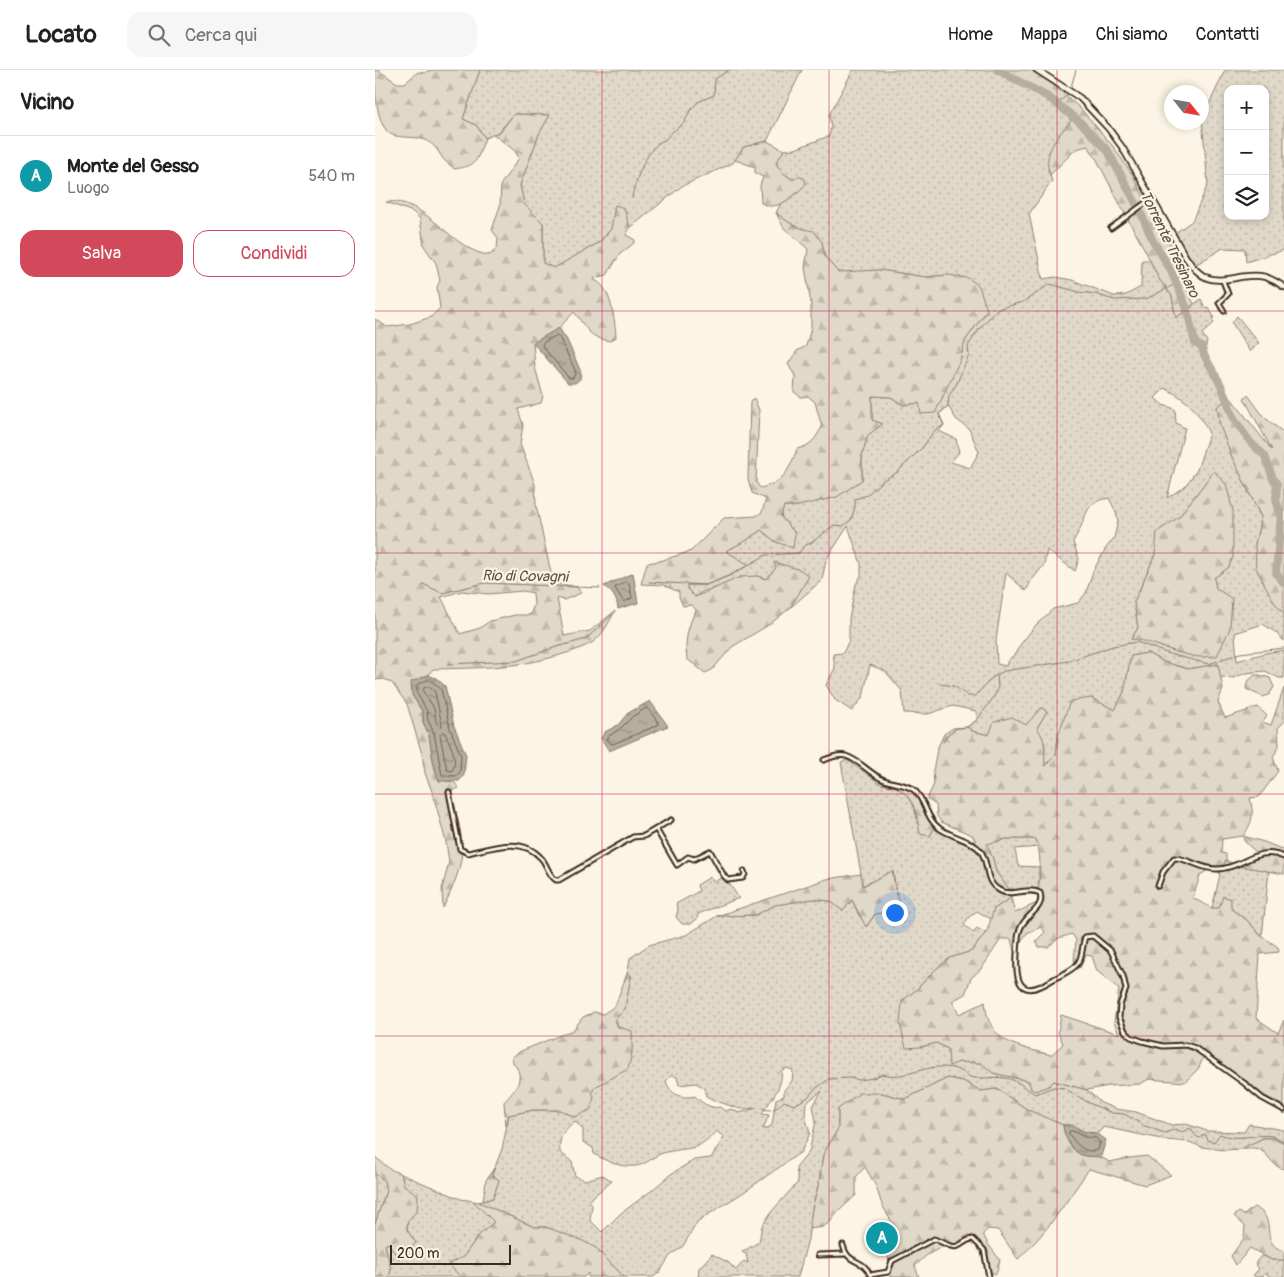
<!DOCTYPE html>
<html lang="it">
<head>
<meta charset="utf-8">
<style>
  :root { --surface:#fff; --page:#f6f6f6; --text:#202124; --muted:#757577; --line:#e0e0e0; --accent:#d1495b }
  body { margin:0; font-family:Pangolin,sans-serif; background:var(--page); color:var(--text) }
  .controls { position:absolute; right:15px; top:15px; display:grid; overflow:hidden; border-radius:10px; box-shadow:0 2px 8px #0003 }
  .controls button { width:45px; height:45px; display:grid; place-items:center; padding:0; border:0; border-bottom:1px solid var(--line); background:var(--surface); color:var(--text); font:25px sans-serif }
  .compass { position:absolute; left:789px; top:15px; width:45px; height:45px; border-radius:50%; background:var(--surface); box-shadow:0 2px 8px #0003; rotate:121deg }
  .scale { position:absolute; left:15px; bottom:12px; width:121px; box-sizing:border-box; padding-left:5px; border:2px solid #3b2a1e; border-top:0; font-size:14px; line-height:18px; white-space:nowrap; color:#3b2a1e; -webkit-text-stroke:4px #fcf5e5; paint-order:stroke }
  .you { position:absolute; left:519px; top:842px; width:18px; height:18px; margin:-12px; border:4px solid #fff; border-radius:50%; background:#1a73e8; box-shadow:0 0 0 8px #1a73e833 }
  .badge { display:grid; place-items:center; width:32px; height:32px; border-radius:50%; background:var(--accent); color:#fff; font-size:16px; font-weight:700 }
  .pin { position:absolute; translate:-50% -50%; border:2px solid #fff; box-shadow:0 1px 5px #0006 }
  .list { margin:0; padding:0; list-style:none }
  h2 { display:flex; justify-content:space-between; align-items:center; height:65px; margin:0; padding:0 20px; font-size:21px }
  h2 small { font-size:16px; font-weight:400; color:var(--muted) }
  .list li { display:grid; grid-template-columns:32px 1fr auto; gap:15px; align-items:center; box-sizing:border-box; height:80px; padding:0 20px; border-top:1px solid var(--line) }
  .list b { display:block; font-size:19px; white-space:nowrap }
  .list p { margin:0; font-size:16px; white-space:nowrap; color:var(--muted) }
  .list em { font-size:16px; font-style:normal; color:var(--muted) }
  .actions { display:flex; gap:10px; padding:15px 20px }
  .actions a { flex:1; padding:11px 0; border:1px solid var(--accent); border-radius:15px; text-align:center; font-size:18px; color:var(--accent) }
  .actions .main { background:var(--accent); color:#fff }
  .icon { flex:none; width:28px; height:28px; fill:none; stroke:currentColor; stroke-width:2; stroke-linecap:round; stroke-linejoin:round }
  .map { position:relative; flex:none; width:909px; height:1207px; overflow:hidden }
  header { display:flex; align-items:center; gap:30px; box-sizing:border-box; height:70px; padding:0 25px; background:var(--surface); border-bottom:1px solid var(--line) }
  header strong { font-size:24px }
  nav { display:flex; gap:28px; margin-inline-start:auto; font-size:18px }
  .search { width:350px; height:45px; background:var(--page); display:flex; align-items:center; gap:12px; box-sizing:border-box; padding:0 18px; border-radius:15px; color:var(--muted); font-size:19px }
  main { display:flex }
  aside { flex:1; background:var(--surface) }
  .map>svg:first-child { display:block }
  .green { fill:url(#green-dots); stroke:#8e8173; fill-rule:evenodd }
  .forest { fill:url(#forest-firs); stroke:#8e8173; fill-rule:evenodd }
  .water { fill:url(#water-ripples); stroke:#85796b }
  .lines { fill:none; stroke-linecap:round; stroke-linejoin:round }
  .shore { stroke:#6d5e51; stroke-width:1 }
  .stream { stroke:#85796b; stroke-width:1 }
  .river { stroke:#b7ad9e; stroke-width:8 }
  .minor-casing { stroke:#3b2a1e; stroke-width:7 }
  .secondary-casing { stroke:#3b2a1e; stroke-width:8 }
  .minor { stroke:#fcf5e5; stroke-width:3 }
  .secondary { stroke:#fcf5e5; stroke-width:4.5 }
  .grid { fill:none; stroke:#c2185b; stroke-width:1; stroke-opacity:0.55 }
  .labels { text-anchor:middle; stroke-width:4.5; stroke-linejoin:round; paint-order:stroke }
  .water-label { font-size:15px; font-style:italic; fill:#605144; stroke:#fcf5e5 }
</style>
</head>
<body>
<header>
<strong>Locato</strong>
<div class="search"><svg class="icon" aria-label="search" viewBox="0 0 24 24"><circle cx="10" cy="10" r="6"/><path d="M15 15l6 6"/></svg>Cerca qui</div>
<nav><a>Home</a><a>Mappa</a><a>Chi siamo</a><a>Contatti</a></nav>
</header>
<main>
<aside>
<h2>Vicino<small></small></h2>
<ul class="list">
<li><span class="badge" style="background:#0f9aa8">A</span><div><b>Monte del Gesso</b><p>Luogo</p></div><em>540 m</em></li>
</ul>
<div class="actions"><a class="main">Salva</a><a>Condividi</a></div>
</aside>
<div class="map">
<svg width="909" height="1207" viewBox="0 0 909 1207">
  <defs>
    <pattern id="green-dots" width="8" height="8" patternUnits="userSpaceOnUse" patternTransform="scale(1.25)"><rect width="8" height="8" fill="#e0d8c8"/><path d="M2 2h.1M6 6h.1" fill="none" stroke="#c1baab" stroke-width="1.8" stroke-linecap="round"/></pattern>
    <pattern id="forest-firs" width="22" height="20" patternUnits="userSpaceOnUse" patternTransform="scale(1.25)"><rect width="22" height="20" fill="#e0d8c8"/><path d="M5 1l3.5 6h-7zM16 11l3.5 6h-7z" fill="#c1baab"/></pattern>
    <pattern id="water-ripples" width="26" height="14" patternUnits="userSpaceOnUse" patternTransform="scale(1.25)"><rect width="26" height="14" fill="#b7ad9e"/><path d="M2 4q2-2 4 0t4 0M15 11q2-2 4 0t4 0" fill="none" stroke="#968d80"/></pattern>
  </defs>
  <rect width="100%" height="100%" fill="#fcf5e5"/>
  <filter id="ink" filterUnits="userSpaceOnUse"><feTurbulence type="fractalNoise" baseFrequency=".02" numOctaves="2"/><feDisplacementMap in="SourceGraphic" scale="10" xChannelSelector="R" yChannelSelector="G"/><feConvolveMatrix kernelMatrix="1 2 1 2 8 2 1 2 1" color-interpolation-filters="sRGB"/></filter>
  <g filter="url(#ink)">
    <path class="green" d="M105 0H427L392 71 369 77 358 93 307 116 255 158 249 138 236 159 225 172 178 199 168 193V153L149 134 145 115 164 64 174 45 139 44 124 62 110 68 101 55 88 49Z
      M478 0H623L673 27 689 39 696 51 684 65 673 99 677 111 654 144 668 209 680 207 697 210 739 226 751 225 766 217 767 190H775L784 209 797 226 801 248 826 229 830 238 833 237 839 247 837 250 839 253 827 264 832 271 829 285 855 327 842 337 857 387 886 447 880 475 899 532 909 544V571L900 562 888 554 860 563 862 591 890 583 909 580V608H904L890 601 871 603 858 608 845 607 843 594 813 599 789 592 772 583 756 586 749 622 740 641 716 628 683 666 681 685 669 696 670 675 662 658 672 641 651 655 614 665 597 661 592 657 602 650 601 641 578 636 553 644 529 643 527 621 510 601 495 595 488 627 477 641 460 630 451 615 460 598 458 584 468 583 474 570V549L481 514 486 506V494L473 456 451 490 447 510 415 538 434 506 399 493 401 498 391 509 382 506 329 521 319 527 312 518 311 515H331L373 495 351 481 372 470 386 460 401 472 420 463 406 447 409 436H423L487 410V385L493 365 507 354 497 350V326L516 327 528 335 545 333 585 290 590 271 612 240 573 205 550 207 505 200 463 203 450 187 447 172 439 162C423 159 414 153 401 143L406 133 424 122 423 106 418 110 407 102 400 93 409 80 420 79 454 66 456 58 454 45ZM790 318C812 330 822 339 834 363L822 400 810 416 792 428 810 358 801 353 800 339 788 335 780 328ZM573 336 581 349 594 359 604 382 595 398 576 392 584 382 581 369 564 361 569 355 564 344ZM839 401 854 497 839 508 841 518 799 581 768 570 756 569 763 558 759 532 780 485 783 462 804 447ZM734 428 741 442 743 451 739 468 731 478 718 501 711 523 703 533 678 539 660 556 645 575 640 584 633 590 631 596 622 594 621 570 631 503 651 521 656 511 669 495 672 480 700 501 704 489 698 472C701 466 705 460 707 454 714 437 714 432 734 428Z
      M850 0H909V180L871 192 870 179 848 178 817 197 797 165 817 151 833 114 827 50ZM853 19H890V146H853Z
      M862 246 884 273 875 282 857 253Z
      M472 690 506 714 521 717 528 722 538 732 546 764 555 766 559 758C572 767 593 770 603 783 617 802 604 820 636 826V828L619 839 616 849 602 841 593 848 589 855 599 863 602 858 611 863 597 881 575 888 561 899 541 920 527 931 545 977 562 973 573 979 584 992 607 993 618 1003 654 1011H679L712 1020 726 1033 741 1039 761 1042 797 1055 811 1054 832 1061 869 1062 874 1054 909 1060V1073L900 1068H888L866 1079 849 1080 827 1077 814 1072 791 1070 729 1057 723 1063 710 1062 698 1055H688L671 1049 653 1040 622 1019 606 1021 588 1011 573 1008 530 1029 506 1023 463 1039V1059L448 1085 444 1113 437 1139 433 1169 423 1207H323L324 1198 337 1184 354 1193 361 1200 369 1191 373 1193 371 1184 367 1182 384 1172 387 1156 397 1141 423 1112 421 1098 434 1082 441 1051 438 1036 447 1021 431 1033 430 1046 435 1063 426 1082 366 1124 323 1151 308 1176 295 1186 284 1203 278 1207H249L221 1178 171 1157H159L104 1132 118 1128 124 1110 117 1105 127 1079 134 1045 158 1040H186L200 1047 220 1017 239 1006 243 957 240 949 250 939 256 906 253 901 255 888 274 875 311 865 342 846 381 845 399 835 438 829 455 831 468 841 477 830 484 845 492 856 500 844 514 842 519 854 529 839 522 826 518 801 487 816 486 804 466 692ZM411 998 418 1000 417 1011 409 1020V1026L401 1029 397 1055 391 1059H388L394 1045 387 1044C394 1031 409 1017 406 1001ZM297 1005 302 1007 304 1015 321 1013 330 1018 331 1026 341 1031 365 1039 382 1038 364 1043 357 1039 350 1041 345 1037C336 1039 326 1033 320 1026 307 1029 295 1025 291 1011ZM200 1051 208 1060V1072L218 1078 219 1084C231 1091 246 1098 260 1096 271 1095 276 1088 285 1084 294 1080 318 1079 323 1076 329 1072 337 1067 341 1061L349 1067 336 1088 319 1090 296 1104 276 1121 245 1144 227 1162 215 1150 217 1135 214 1130 237 1111 228 1105 210 1110 200 1106 197 1092 185 1082C183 1067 189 1060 200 1051Z
      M631 769H661L664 777 640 779 643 796 664 797V818L647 820 634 819 621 802 618 789 611 773Z
      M851 790 860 795 894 801 887 867 873 851 856 839 837 838 845 805 844 802Z
      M349 806 364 828 323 844 322 849 316 854H307L301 847 303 840 301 834 324 821 322 815 335 807 339 812Z
      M0 1104 9 1110 11 1121 0 1154Z
      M26 1104 86 1129 98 1131 119 1152 104 1165 88 1187 73 1194 86 1207H14L16 1200 10 1175 13 1173 24 1189 41 1173 32 1160C34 1142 31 1122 26 1104Z
      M887 1185 897 1190H909V1207H896L890 1203 887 1207H881L878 1205 884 1199 880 1193Z"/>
    <path class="forest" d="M0 0H3L22 13H30L43 2 49 3 56 0H105L88 49 101 55 110 68C102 89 104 96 79 99 77 96 73 94 70 91 63 83 63 77 52 71 43 66 31 68 21 66 0 63 0 17 0 0Z
      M623 0H655L679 15 706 39 737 75 757 104 780 148 806 193 811 217 819 234 801 248 797 226 784 209 770 180 751 146 722 90 713 76 701 79 675 105C667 82 682 67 696 51L689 39 673 27Z
      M139 44 175 45 164 64 145 115 149 134 168 153V193L179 198 225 172 236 159 240 135 249 138 255 158 251 165 260 170 259 173 245 184 232 205 220 208 219 210C236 215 240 251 241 267L235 271C212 267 213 259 199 242L184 258 158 273 160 297 168 326 166 333 143 339 148 355 145 374 160 414 161 435 178 512 202 517 206 523 189 530 182 528 189 566 215 561 240 541C234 552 228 565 218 572 208 578 196 582 185 585 144 598 101 598 58 599L53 605 45 608 37 625 48 643V652L54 665 59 696 64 710 79 712 84 718 76 721C80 739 86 758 87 775 88 796 77 820 68 838L67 819 74 792 71 772 58 724 50 703 47 684 32 634 17 613 9 609 0 610V249L12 257 35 254 56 247 65 238 62 217 65 211 61 193 49 176 45 149 38 142 11 132C51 126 78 183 115 185L122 178 123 168 117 160 125 136 126 114 144 88 140 81 118 64 125 62ZM87 521 113 524 148 521 158 523 159 535 155 545H140L115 551 105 558 85 564 66 527Z
      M392 71 409 80 401 93 407 102 418 110 423 106 430 109 431 114C423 122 408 137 395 136 392 136 389 134 386 133L385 115 388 107 380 103V97L360 90 369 77Z
      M401 143C414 153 423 159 439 161L447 172 450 187 463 202 505 200 550 207 573 205 593 208 604 216 612 240 590 271 585 290 560 343 546 344 544 333 528 335 516 327 497 326V350L508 354 493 365 487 385V410L462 427 423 436H409L406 447 420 463 418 478 401 472 386 460 372 470 351 481 374 495 356 505 331 515H312V519L320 527 365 507 382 506 391 509 401 498 399 492 426 500 434 506 415 538 395 554 357 577 337 600 330 603 312 589C309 572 313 555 321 540L317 535 308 536 304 527V522L288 515 266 514 272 493 285 491 316 481 349 448 381 446 387 442 391 429 377 423 373 409 375 332 379 328 384 340 381 412 385 418C409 413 414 400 422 379 436 376 440 369 447 357L440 332 433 326 426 327 419 322 420 306 413 294 422 281 431 276 436 258V234L430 197 433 179 409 158Z
      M873 325 889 347 909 363V544L899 532 881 498 880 475 886 447 857 387 845 356 842 337 855 327 897 380 869 328Z
      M839 401 851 414 858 441V487L854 497 839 508 841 518 857 529 855 558 842 586C834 586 825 588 818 586 796 582 777 571 756 569L763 558 759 532 780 485 782 462 804 447Z
      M772 583 789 592 813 599 843 594 848 619 843 632 850 648 883 637 892 646 888 652 896 655 909 618V652L903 658 904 676 898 687 903 701 884 727 875 728C879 745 878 752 868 766L889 772 909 780V804L860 795 883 784 870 772 867 766 847 769 846 783 851 784V790L844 802 833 800 825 805 818 828 837 838H844L848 826 856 829V839L873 851 885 865 903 877 904 882 885 884 881 948 903 963 909 950V1037L883 1022 831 982 823 999 810 1012 774 1009 765 1014 734 1016 712 1020 679 1011 674 1016 660 1021 656 1019 654 1011 618 1003 606 993 584 992 574 996 573 979 562 973 545 977 531 978 525 954 527 931 541 920 561 899 575 888 597 881 612 861 619 839 636 828 640 843 662 833C664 813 668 788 661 769H631L612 774 618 789 621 802 634 819 640 820 630 823 617 815 609 787 597 765 566 752 562 746 561 735 552 729 559 714 558 701 562 679 569 664 578 658 592 657 597 661 614 665 619 652 637 647 651 655 666 638 672 641 662 658C672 670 669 682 670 696L681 685 683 666 695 631 716 628 740 640 749 622 756 586ZM666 857 670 862 661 871 664 877H673L684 868 697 864 701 870 699 890 705 898 711 885 717 886 722 901 744 919 739 952 744 964 686 945 683 962 688 974 676 985C643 976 613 974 610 932L584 944 577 931 590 924 596 908 607 898 626 869H636L639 881 652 863Z
      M880 605H885L895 608 899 617 894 625 888 627 871 619 872 612Z
      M521 717 535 719 541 725 550 745 559 758 555 766 545 764C541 743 541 729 521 717Z
      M517 801 522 826 529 839 528 853 519 854 514 842 500 844 491 857 477 830 468 841 455 831 438 829 400 835 381 845 342 846 452 809 486 804 488 816Z
      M253 901 256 906 250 939 240 950 243 957 257 961V983L253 999 220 1017 217 1022 219 1027 215 1040 200 1047 185 1040H158L134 1045 131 1056 129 1032C138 1022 149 1012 142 998 139 994 137 992 137 987L146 981 198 960 208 947 219 942 228 944 240 936Z
      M573 1008 588 1011 606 1021 622 1019 653 1040 688 1055C689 1067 697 1084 711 1086 721 1087 726 1086 734 1092L755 1088 772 1086 796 1105 770 1115 714 1099C692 1131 672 1163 643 1189L623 1160 613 1159 608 1164 613 1174 625 1190 621 1204 615 1202 606 1183 593 1165 580 1174 565 1178 552 1185 540 1196 544 1207H516L512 1180 500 1181 497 1174 500 1167 509 1164 516 1165 520 1156 513 1146 506 1132 501 1116 490 1097 481 1107V1125L465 1140 456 1151 448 1157 434 1159 437 1139 444 1113 448 1085 463 1059V1039L485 1023H506L530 1029Z
      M888 1068H900L909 1073V1099C898 1098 894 1083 883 1079 878 1077 871 1078 866 1079Z
      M0 1087 15 1099 26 1104 29 1115 43 1125 42 1141 33 1150 32 1160 41 1173 24 1189 13 1173 10 1175 16 1200 14 1207H0V1154L11 1121 9 1110 0 1104Z
      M119 1098 117 1105 124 1110 118 1128 108 1131 111 1110Z
      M98 1131 104 1132 159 1157H171L208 1171 221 1178 249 1207H213V1203L209 1207H86L73 1194 88 1187 104 1165 119 1152Z
      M879 1137C905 1148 882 1173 909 1181V1190H897L875 1178 861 1195 856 1186 869 1168 870 1156 859 1146 864 1142 869 1145Z"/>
    <path class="water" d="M184 258 192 270 206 302 205 309 200 313H193L158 273Z
      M258 503 263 533 243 539C242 528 237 522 229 516Z
      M53 605 61 608 70 616 79 656 91 685 89 705 84 711H64L59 696 54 665 48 652V642L37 625 36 612Z
      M275 631 293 656 234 681 226 668 230 662 243 655 253 643Z
      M688 1055C699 1055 702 1060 712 1062 720 1064 724 1064 731 1070L726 1086C721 1086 715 1087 710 1086 697 1083 689 1067 688 1055Z"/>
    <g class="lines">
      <path class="shore" d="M181 266 184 267 201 302 198 308H194L167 276 168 273Z
        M251 512 254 513 257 528 249 532 240 518Z
        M53 610 58 612 66 619 75 658 86 686 85 702 81 706H69L67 705 59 663 53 650 52 641 42 623V615Z
        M54 617 60 622 67 655 66 658C59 653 61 647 59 639 57 633 51 627 48 621L49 618Z
        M272 638 283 652V655L238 674 235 673 232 669 234 666 246 658 257 647Z
        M68 662 70 663C75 675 84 689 77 701L72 700 65 665Z
        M695 1061H698L709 1067 721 1068 725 1072 723 1080C709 1084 702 1075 694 1064Z"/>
      <path class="stream" d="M696 17 701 0
        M682 34 693 24
        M257 128C259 112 274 73 290 70L296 63 309 53 315 41 323 32 339 25 340 9 354 0
        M905 454 909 453
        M274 512 331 515 356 505 391 485 424 483 429 476 436 473 459 455 468 456 476 450 480 437V429L492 425 507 411 521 403 547 378 559 361 569 355 564 344 573 336 574 326 582 313 594 285 593 276 604 259 622 239 648 232 675 214 704 222 720 224 739 230 771 229 801 214
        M48 514 67 523 110 513 225 518
        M73 594 141 591 178 578 211 569 237 545
        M565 614 579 616 593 626H600L618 607 629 601 694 591 738 576 762 572 794 584 834 594 865 583 909 578
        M568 672 573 664 582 658 592 657 602 650 619 627 623 617 622 605
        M388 1039C398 1042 402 1038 409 1031L419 1035 432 1028 439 1020 454 1009 474 1008 485 1010 498 1008 507 1004C528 1010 548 996 567 997 572 997 581 998 586 1001 589 1002 592 1005 595 1007 606 1010 618 1006 630 1008 641 1009 650 1018 660 1024L679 1017 689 1018 714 1033 737 1043 749 1044 770 1056 790 1063 801 1059 807 1062 815 1058 821 1066 824 1068 830 1064 833 1070 839 1072 845 1064C864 1072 879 1063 898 1066 902 1067 905 1070 909 1071"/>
      <path class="river" d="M623 0 673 27 705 52 733 81 765 141 777 169 795 199 811 236 820 273 827 277 829 285 846 315 859 349 876 373 890 386 898 409 902 414 901 430 906 445 901 503 909 513"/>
      <g class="minor-casing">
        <path id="minor" d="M736 158 776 129
          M848 211 853 224 844 233 849 241
          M449 690C456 687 464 684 471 686 484 690 494 703 507 709 517 714 530 713 539 720 551 730 551 749 564 758 576 767 595 769 605 780 615 792 608 811 624 820 636 828 653 816 665 823 671 842 644 844 643 869 641 898 636 936 677 910 685 905 698 901 703 893 708 886 707 875 710 867L718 866 736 881 748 906 751 919 745 935 744 947 750 961 756 967 767 971 788 976 811 975 820 978 869 1013 887 1028 909 1040
          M74 722 85 779 93 783C117 778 147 766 166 788 172 794 173 805 181 810H184L258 767 269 766 296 750
          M281 759 302 795 313 787 319 789 335 781 349 806 353 810 368 808 370 804 369 801
          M783 816 788 802 799 788C814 788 826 800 843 799 869 798 881 775 909 787
          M468 1175C473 1196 488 1187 495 1205L513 1202 517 1191 559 1169C566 1171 576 1179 583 1176 590 1173 591 1169 598 1169L609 1180 614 1207
          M443 1185 470 1184"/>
      </g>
      <g class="secondary-casing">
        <path id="secondary" d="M662 0 705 28 733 58 747 77 810 186C826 211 837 213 865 207 872 206 878 205 885 206 893 207 902 212 909 217"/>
      </g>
      <use href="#minor" class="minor"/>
      <use href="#secondary" class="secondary"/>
    </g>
  </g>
  <path class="grid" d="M227 0V1207M454 0V1207M682 0V1207M0 241H909M0 483H909M0 724H909M0 966H909"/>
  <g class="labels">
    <g class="water-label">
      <text transform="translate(795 174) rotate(64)" y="5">Torrente Tresinaro</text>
      <text transform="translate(150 506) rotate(1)" y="5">Rio di Covagni</text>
    </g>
  </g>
</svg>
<div class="controls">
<button>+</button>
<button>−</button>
<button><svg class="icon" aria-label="layers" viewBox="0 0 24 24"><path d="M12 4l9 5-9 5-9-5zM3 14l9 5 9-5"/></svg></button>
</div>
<svg class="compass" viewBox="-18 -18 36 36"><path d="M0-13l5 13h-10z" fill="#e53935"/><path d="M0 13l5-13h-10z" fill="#757577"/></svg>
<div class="scale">200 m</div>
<div class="you"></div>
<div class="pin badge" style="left:507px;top:1168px;background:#0f9aa8">A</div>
</div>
</main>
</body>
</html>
